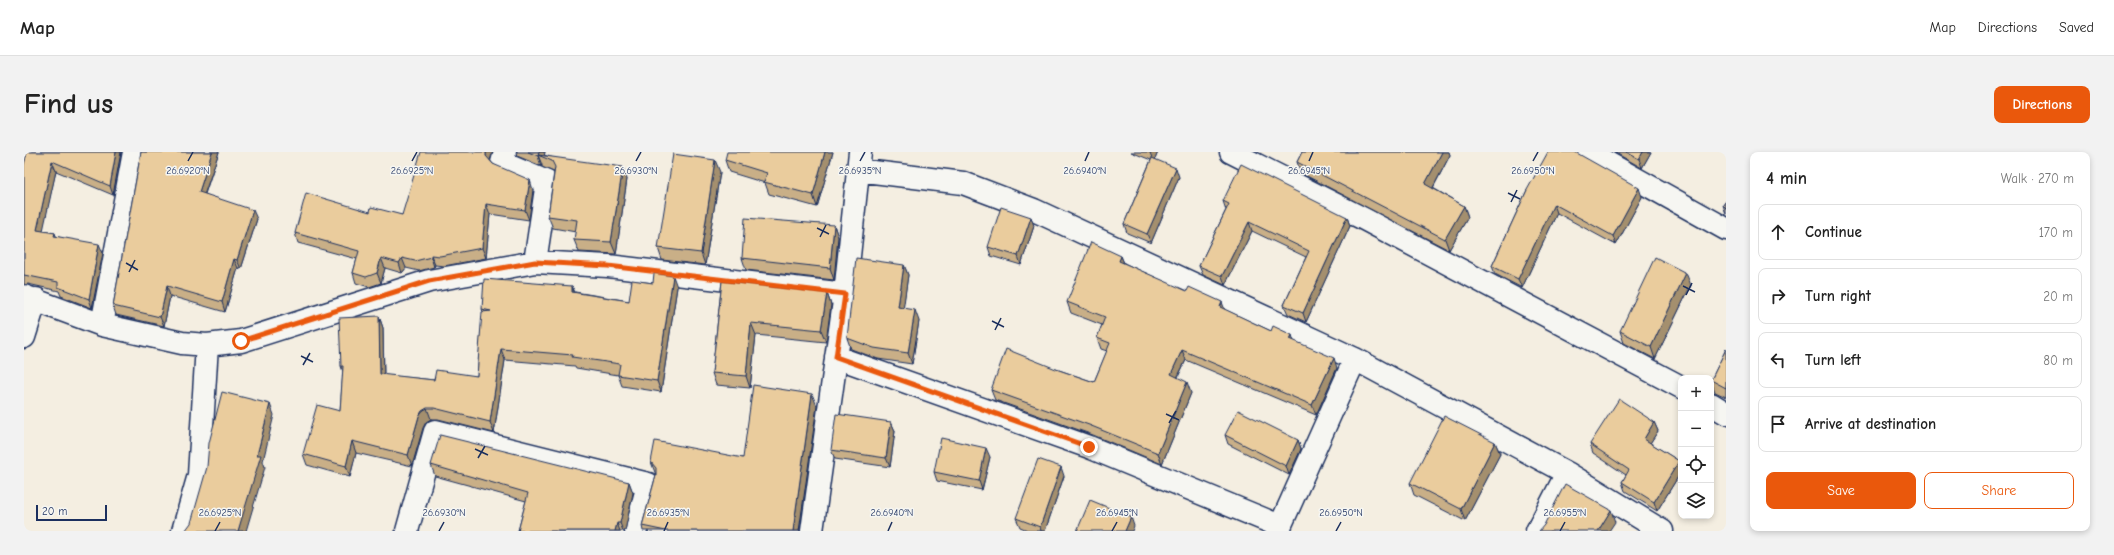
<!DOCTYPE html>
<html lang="en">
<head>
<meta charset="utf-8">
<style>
  :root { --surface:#fff; --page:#f2f2f2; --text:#222; --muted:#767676; --line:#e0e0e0; --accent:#ea580c }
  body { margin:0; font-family:"Comic Neue",sans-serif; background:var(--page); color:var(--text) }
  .controls { position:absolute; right:12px; bottom:12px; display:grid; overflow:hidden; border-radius:8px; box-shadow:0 2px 6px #0003 }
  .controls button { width:36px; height:36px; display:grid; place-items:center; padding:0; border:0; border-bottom:1px solid var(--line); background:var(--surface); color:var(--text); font:20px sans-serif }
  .scale { position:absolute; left:12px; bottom:10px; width:71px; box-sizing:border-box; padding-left:4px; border:2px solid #1b2f5e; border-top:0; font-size:11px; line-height:14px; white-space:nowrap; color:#1b2f5e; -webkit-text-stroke:3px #f6f6f2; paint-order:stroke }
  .stop { position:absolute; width:12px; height:12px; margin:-9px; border:3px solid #ea580c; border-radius:50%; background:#fff }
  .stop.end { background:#ea580c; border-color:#fff; box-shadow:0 1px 4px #0008 }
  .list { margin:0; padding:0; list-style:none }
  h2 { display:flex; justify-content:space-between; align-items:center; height:52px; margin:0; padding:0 16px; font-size:17px }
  h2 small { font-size:13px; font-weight:400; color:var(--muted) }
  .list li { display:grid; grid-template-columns:26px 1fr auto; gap:12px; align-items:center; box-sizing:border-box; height:56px; margin:0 8px 8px; padding:0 8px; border:1px solid var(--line); border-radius:8px }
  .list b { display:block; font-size:15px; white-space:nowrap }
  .list em { font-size:13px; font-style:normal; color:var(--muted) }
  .actions { display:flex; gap:8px; padding:12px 16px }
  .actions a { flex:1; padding:9px 0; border:1px solid var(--accent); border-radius:8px; text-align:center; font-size:14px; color:var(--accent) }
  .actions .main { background:var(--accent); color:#fff }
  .icon { flex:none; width:22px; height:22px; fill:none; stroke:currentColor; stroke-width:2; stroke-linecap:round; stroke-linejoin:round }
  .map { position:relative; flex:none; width:1702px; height:379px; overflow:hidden; border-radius:8px }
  header { display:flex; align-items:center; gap:24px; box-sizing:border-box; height:56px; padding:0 20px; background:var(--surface); border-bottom:1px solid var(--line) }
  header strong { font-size:19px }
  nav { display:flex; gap:22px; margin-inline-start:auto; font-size:14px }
  .intro { display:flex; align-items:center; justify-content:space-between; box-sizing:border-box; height:96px; padding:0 24px }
  h1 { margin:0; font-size:28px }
  .button { padding:10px 18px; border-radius:8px; background:var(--accent); color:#fff; font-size:14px; font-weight:700 }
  main { display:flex; gap:24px; padding:0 24px }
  aside { flex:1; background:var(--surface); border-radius:8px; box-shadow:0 2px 6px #0003 }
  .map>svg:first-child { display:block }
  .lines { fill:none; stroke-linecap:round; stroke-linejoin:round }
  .street-casing { stroke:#1b2f5e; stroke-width:25 }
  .street { stroke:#f6f6f2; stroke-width:22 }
  .wall { fill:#c9af87; stroke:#1b2f5e }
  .shaded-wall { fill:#a48f6e; stroke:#1b2f5e }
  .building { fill:#eacc9d; stroke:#1b2f5e }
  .route { stroke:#ea580c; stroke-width:5 }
  .ticks { fill:none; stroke:#1b2f5e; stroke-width:1.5 }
  .ticks-label { font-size:10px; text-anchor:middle; fill:#1b2f5e; stroke:#f6f6f2; stroke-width:3; stroke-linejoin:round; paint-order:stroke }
</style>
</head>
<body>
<header>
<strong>Map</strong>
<nav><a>Map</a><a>Directions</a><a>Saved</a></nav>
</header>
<div class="intro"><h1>Find us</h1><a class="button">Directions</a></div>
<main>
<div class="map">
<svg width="1702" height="379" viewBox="0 0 1702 379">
  <rect width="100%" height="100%" fill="#f4eee1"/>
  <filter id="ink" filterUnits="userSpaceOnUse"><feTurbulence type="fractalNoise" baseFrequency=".025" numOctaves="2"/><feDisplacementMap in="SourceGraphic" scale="8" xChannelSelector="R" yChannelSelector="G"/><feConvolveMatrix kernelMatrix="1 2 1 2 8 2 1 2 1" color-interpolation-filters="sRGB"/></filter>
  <g filter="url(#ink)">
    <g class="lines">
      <g class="street-casing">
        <path id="street" d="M481 0 478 11 523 30 511 110
          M1207 0 1340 67 1657 235
          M1564 0 1702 77
          M833 18 939 31 1010 58 1331 207 1543 321 1638 379
          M0 144 78 173 158 191 183 193 217 189 405 129 511 110 584 114 821 142
          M78 173 110 0
          M0 185 12 147
          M812 205 1065 295 1256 374
          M1687 252 1702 261
          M159 379 175 323 183 193
          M383 379 411 279 624 332 612 379
          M788 379 821 142 836 0
          M1254 379 1331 207
          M1513 379 1543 321"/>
      </g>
      <use href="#street" class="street"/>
    </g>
    <path class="wall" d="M0 0H97L89 43 32 19 18 79 31 81 32 84 79 101 68 156 37 144 35 139 4 132 0 133V13L2 4H0Z
      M117 0H195L181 42 233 67 217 117 214 116 201 160 146 144 140 174 92 163 89 154Z
      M492 0H521L520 3 603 27 592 102 555 100 550 88 552 80 529 76 524 64 530 20 518 15V13L517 14 493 4Z
      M809 0 793 55 745 42 741 31 705 20 701 8Z
      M1107 0H1134L1131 7 1155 25 1127 91 1103 81 1100 72 1127 8Z
      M1278 0H1425L1426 3 1409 36 1440 54 1444 65 1425 98 1277 21 1273 10Z
      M1590 0H1627L1618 16Z
      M466 8 469 12 509 38 505 68 466 62 462 106 420 114 411 113 410 115 395 119 382 116 378 121 361 116 357 131 345 135 332 131 329 121 333 107 274 91 271 81 346 60 378 63Z
      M696 20 681 113 638 108 634 96Z
      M1503 38 1618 45 1592 93 1533 61 1498 136 1471 122 1468 114Z
      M1199 49 1323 65 1326 74 1282 170 1264 162 1260 153 1282 105 1228 79 1201 133 1179 123 1175 114 1202 58Z
      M1702 49V62L1699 53Z
      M810 73 814 85 810 128 722 118 718 106Z
      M1010 74 997 113 967 104 964 95Z
      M1097 104 1100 111 1247 179 1270 189 1313 216 1292 263 1162 208 1154 225 1167 241 1138 312 1069 283 971 248 967 238 1032 217 1070 230 1083 199 1077 197 1073 186 1078 173 1047 161 1043 150Z
      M880 113 884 123 879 156 895 169 888 212 854 207 827 197 823 186Z
      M698 129 803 141 807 153 802 190 732 183 726 236 692 233 688 221Z
      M1667 133 1631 207 1600 191 1596 179Z
      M548 134 551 140 605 149 653 135 637 240 598 234 594 223 552 216 551 214 481 208 470 281 414 267H407L402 270 399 276 388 314 332 301 326 325 283 313 279 302 316 259 319 220 317 214 355 164 359 176 360 223 410 228 453 224 459 160 458 157Z
      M1702 197V245L1691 240 1687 229V228Z
      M793 254 775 379H619L618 374 632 323 627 310 719 306Z
      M867 270 871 279 866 315 811 307 807 298Z
      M1630 270 1634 279 1626 291 1655 309 1657 314V320L1633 359 1601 339 1598 330 1602 323 1569 301 1566 292Z
      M1201 283 1274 288 1277 297 1265 323 1204 292Z
      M1471 290 1476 302 1441 369 1390 343 1386 331Z
      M966 305 958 338 913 329 910 320Z
      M407 313 605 330 609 341 601 379H494L502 349 411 324Z
      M1040 324 1021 379H1006L996 375 992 366Z"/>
    <path class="shaded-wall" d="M92 0H97L89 43 86 34Z
      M188 0H195L178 49 175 40Z
      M462 0H469L466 8V14L462 4Z
      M515 0H521L520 5 514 3Z
      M801 0H809L793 55 789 43Z
      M1127 0H1134L1130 10 1126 1Z
      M1418 0H1425L1426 3 1405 43 1401 32Z
      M1619 0H1627L1618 16 1615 7Z
      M514 3 518 13 517 14 514 4Z
      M691 8 696 20 681 113 677 101Z
      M28 9 32 19 17 88 13 78Z
      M599 15 603 27 592 102 587 90Z
      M1152 16 1155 25 1127 91 1123 82Z
      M506 28 509 38 505 68 501 58Z
      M1615 36 1618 45 1592 93 1589 84Z
      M462 52 466 62 462 106 458 96Z
      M1530 52 1533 61 1498 136 1494 127Z
      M1440 54 1444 65 1425 98 1421 87Z
      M229 58 233 67 217 117 213 108Z
      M1007 65 1010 74 997 113 994 104Z
      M1323 65 1326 74 1282 170 1279 161Z
      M1225 70 1228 79 1201 133 1198 124Z
      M810 73 814 85 810 128 806 116Z
      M75 92 79 101 68 156 65 147Z
      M407 103 411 113 410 115 407 105Z
      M1097 104 1101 114 1095 109Z
      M357 106 361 116 357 131 353 121Z
      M378 106 382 116 378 121 375 111Z
      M210 107 214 116 201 160 198 150Z
      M880 113 884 123 878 166 874 155Z
      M1662 121 1667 133 1631 207 1627 195Z
      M649 124 653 135 637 240 633 229Z
      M143 134 146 144 140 174 136 165Z
      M548 134 552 145 548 140Z
      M803 141 807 153 802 190 797 178Z
      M1198 150 1202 161 1196 155Z
      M891 158 895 169 888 212 884 201Z
      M355 164 359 176 360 233 356 222Z
      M727 171 732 183 726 236 722 224Z
      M1268 183 1271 193 1266 187Z
      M477 197 481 208 470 281 466 270Z
      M1158 198 1162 208 1150 232 1147 222Z
      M1310 206 1313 216 1292 263 1288 253Z
      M1163 230 1167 241 1138 312 1134 301Z
      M788 242 793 254 775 379H769Z
      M246 252 250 263 239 309 241 315 222 379H214Z
      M403 256 407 267 402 270 399 276 388 314 384 303 395 264 398 259Z
      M867 270 871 279 866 315 862 306Z
      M1630 270 1634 279 1623 296 1620 287Z
      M1274 288 1277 297 1265 323 1262 314Z
      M328 289 332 301 326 325 322 314Z
      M1471 290 1476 302 1441 369 1437 357Z
      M962 296 966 305 958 338 955 329Z
      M1655 309 1657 314V320L1633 359 1630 350Z
      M1037 315 1040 324 1021 379H1017L1016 375Z
      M605 330 609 341 601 379H599L596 371Z
      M1587 358 1591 370 1585 379H1574Z
      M1107 365 1110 374 1108 379H1101Z
      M593 371 596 379H591Z"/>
    <path class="building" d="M3 0H92L86 34 28 9 13 78 31 81 30 84 75 92 65 147 34 135V130L0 123V13Z
      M117 0H188L175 40 229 58 213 108 210 107 198 150 143 134 136 165 89 154Z
      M397 0H462V4L469 12 506 28 501 58 462 52 458 96 416 104 407 103V105L391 109 378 106 375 111 357 106 353 121 342 125 329 121 335 99 271 81 282 41 346 60 347 55 378 63Z
      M504 0H515L514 4Z
      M703 0H801L789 43 740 30 743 21 701 8Z
      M1278 0H1418L1401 32 1440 54 1421 87 1273 10Z
      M1524 0H1551L1615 36 1589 84 1530 52 1494 127 1468 114 1503 38Z
      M1602 0H1619L1615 7Z
      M649 2 691 8 677 101 634 96Z
      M514 3 599 15 587 90 550 88 553 68 524 64 531 15 528 9Z
      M1128 6 1152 16 1123 82 1100 72Z
      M1217 12 1323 65 1279 161 1260 153 1285 99 1225 70 1198 124 1175 114 1205 52 1199 49Z
      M1702 49V56L1699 53Z
      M977 55 1007 65 994 104 964 95Z
      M721 66 810 73 806 116 718 106Z
      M1067 90 1097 104 1095 109 1163 139 1165 135 1198 150 1196 155 1247 179 1249 174 1268 183 1266 187 1310 206 1288 253 1158 198 1147 222 1163 230 1134 301 1065 273 967 238 982 197 1032 217 1070 230 1086 191 1073 186 1081 165 1043 150Z
      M1631 105 1662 121 1627 195 1596 179Z
      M832 106 880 113 874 155 891 158 884 201 850 196 823 186Z
      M630 121 649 124 633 229 594 223 596 212 548 205 549 203 477 197 466 270 410 256H403L398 259 395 264 384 303 328 289 322 314 279 302 293 253 316 259 319 214H317L315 166 355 164 356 222 410 228 412 218 453 224 458 160 467 159 458 157 460 127 548 134V140L605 149 608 128 629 131Z
      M698 129 803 141 797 178 727 171 722 224 688 221Z
      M1702 197V236L1687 228Z
      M729 233 788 242 769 379H642L618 374 632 323V316L627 310 631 289 719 306Z
      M198 240 246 252 233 303H237L214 379H161L167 371 183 315 185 291Z
      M1595 247 1630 270 1620 287 1655 309 1630 350 1598 330 1605 318 1566 292Z
      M1214 258 1274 288 1262 314 1201 283Z
      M812 262 867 270 862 306 807 298Z
      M1420 264 1471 290 1437 357 1386 331Z
      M416 283 605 330 596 371H593L591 379H494L504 341 407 313Z
      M917 286 962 296 955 329 910 320Z
      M1014 307 1037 315 1016 375 992 366Z
      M1541 332 1587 358 1574 379H1515L1520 373Z
      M1066 348 1107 365 1101 379H1053Z"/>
  </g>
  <g class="lines" filter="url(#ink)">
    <path class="route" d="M217 189 405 129 511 110 584 114 821 142 812 205 1065 295"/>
  </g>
  <path class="ticks" d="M164 9 169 0M388 9 393 0M612 9 617 0M836 9 841 0M1061 9 1065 0M1285 9 1289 0M1509 9 1514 0M1484 41 1496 47M1487 50 1493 38M793 76 805 82M796 85 802 73M102 111 114 118M105 120 111 108M1659 134 1671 140M1662 143 1668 131M968 169 980 175M971 178 977 166M277 204 289 210M279 213 286 201M1142 262 1155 268M1145 271 1152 259M451 297 464 303M454 306 461 294M191 379 196 370M415 379 420 370M640 379 644 370M864 379 868 370M1088 379 1093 370M1312 379 1317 370M1536 379 1541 370"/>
  <g class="ticks-label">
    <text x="164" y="22">26.6920°N</text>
    <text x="388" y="22">26.6925°N</text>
    <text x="612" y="22">26.6930°N</text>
    <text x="836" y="22">26.6935°N</text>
    <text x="1061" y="22">26.6940°N</text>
    <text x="1285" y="22">26.6945°N</text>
    <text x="1509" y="22">26.6950°N</text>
    <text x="196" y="364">26.6925°N</text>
    <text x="420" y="364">26.6930°N</text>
    <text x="644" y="364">26.6935°N</text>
    <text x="868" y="364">26.6940°N</text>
    <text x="1093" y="364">26.6945°N</text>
    <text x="1317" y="364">26.6950°N</text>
    <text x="1541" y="364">26.6955°N</text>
  </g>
</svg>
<div class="controls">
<button>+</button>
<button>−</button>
<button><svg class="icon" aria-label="locate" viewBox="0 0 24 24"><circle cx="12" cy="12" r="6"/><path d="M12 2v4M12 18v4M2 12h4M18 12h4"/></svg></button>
<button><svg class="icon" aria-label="layers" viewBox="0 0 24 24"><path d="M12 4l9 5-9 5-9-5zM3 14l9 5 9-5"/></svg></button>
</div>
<div class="scale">20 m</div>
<div class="stop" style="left:217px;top:189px"></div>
<div class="stop end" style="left:1065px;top:295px"></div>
</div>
<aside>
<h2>4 min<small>Walk · 270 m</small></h2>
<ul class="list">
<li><svg class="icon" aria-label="ahead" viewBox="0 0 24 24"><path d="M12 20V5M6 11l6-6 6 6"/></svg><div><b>Continue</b></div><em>170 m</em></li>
<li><svg class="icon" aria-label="right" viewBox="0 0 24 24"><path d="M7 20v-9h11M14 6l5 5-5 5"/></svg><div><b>Turn right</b></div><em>20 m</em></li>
<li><svg class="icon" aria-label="left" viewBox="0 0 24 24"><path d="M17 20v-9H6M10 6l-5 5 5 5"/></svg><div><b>Turn left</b></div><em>80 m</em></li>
<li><svg class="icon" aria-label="arrive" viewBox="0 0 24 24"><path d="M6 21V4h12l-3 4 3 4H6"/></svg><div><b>Arrive at destination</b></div></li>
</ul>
<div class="actions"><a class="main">Save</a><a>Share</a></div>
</aside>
</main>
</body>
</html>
